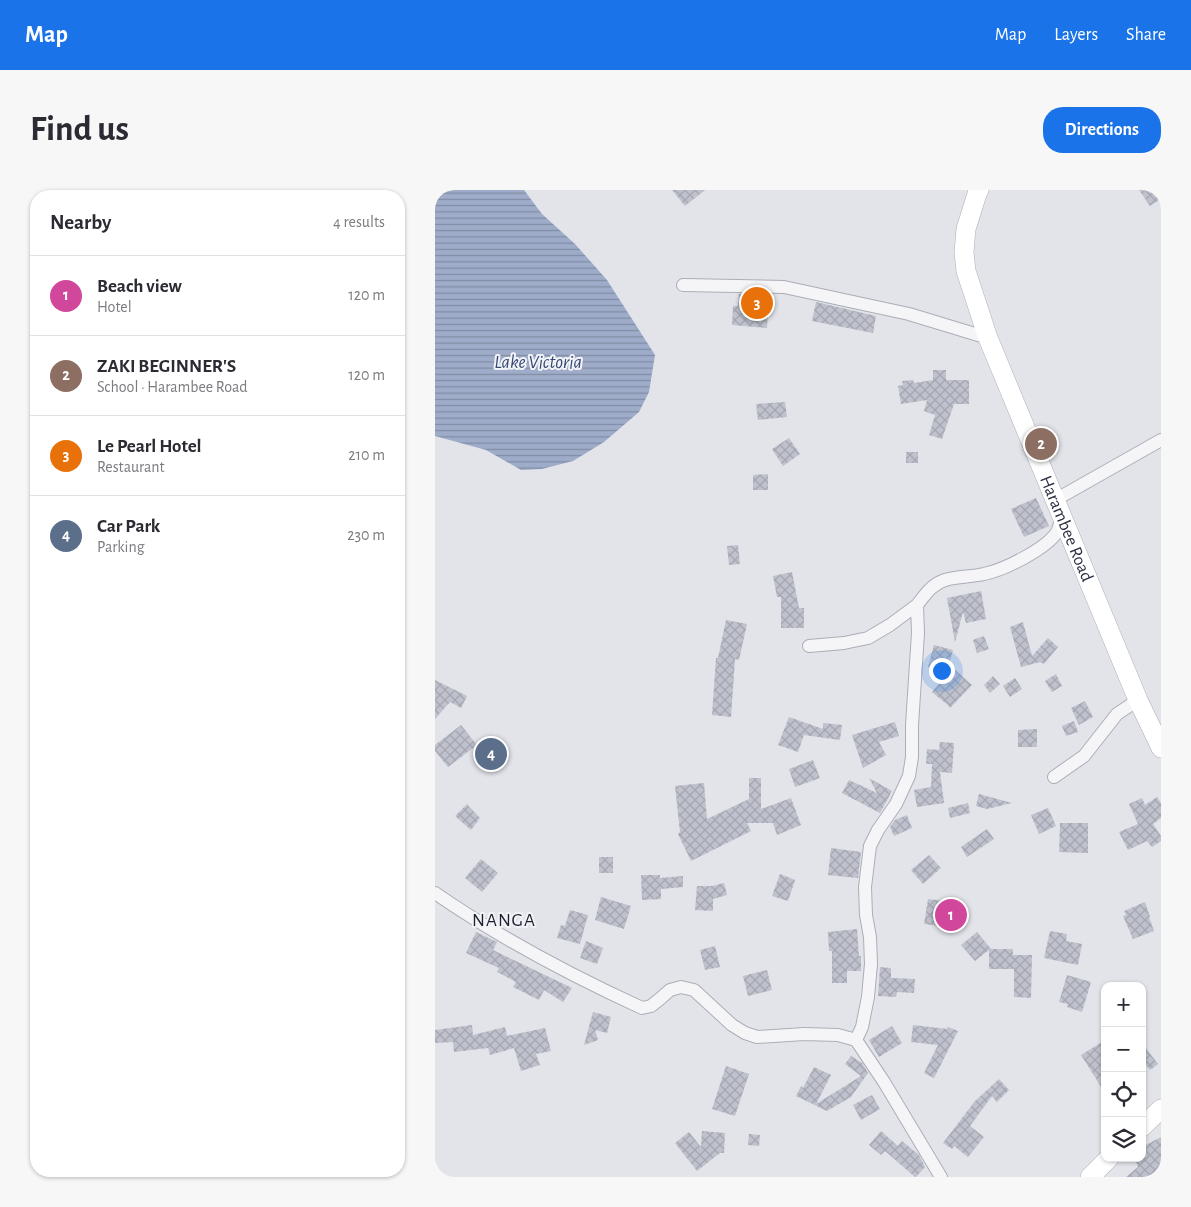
<!DOCTYPE html>
<html lang="en">
<head>
<meta charset="utf-8">
<style>
  :root { --surface:#fff; --page:#f7f7f7; --text:#2b2b33; --muted:#7c7c81; --line:#e1e1e2; --accent:#1a73e8 }
  body { margin:0; font-family:"Alegreya Sans",sans-serif; background:var(--page); color:var(--text) }
  .controls { position:absolute; right:15px; bottom:15px; display:grid; overflow:hidden; border-radius:10px; box-shadow:0 1px 4px #0004 }
  .controls button { width:45px; height:45px; display:grid; place-items:center; padding:0; border:0; border-bottom:1px solid var(--line); background:var(--surface); color:var(--text); font:25px sans-serif }
  .you { position:absolute; left:506px; top:480px; width:18px; height:18px; margin:-12px; border:4px solid #fff; border-radius:50%; background:#1a73e8; box-shadow:0 0 0 8px #1a73e833 }
  .badge { display:grid; place-items:center; width:32px; height:32px; border-radius:50%; background:var(--accent); color:#fff; font-size:16px; font-weight:700 }
  .pin { position:absolute; translate:-50% -50%; border:2px solid #fff; box-shadow:0 1px 5px #0006 }
  .list { margin:0; padding:0; list-style:none }
  h2 { display:flex; justify-content:space-between; align-items:center; height:65px; margin:0; padding:0 20px; font-size:21px }
  h2 small { font-size:16px; font-weight:400; color:var(--muted) }
  .list li { display:grid; grid-template-columns:32px 1fr auto; gap:15px; align-items:center; box-sizing:border-box; height:80px; padding:0 20px; border-top:1px solid var(--line) }
  .list b { display:block; font-size:19px; white-space:nowrap }
  .list p { margin:0; font-size:16px; white-space:nowrap; color:var(--muted) }
  .list em { font-size:16px; font-style:normal; color:var(--muted) }
  .icon { flex:none; width:28px; height:28px; fill:none; stroke:currentColor; stroke-width:2; stroke-linecap:round; stroke-linejoin:round }
  .map { position:relative; flex:none; width:726px; height:987px; overflow:hidden; border-radius:20px }
  header { display:flex; align-items:center; gap:30px; box-sizing:border-box; height:70px; padding:0 25px; background:var(--accent); color:#fff }
  header strong { font-size:24px }
  nav { display:flex; gap:28px; margin-inline-start:auto; font-size:18px }
  .intro { display:flex; align-items:center; justify-content:space-between; box-sizing:border-box; height:120px; padding:0 30px }
  h1 { margin:0; font-size:35px }
  .button { padding:12px 22px; border-radius:20px; background:var(--accent); color:#fff; font-size:18px; font-weight:700 }
  main { display:flex; gap:30px; padding:0 30px }
  aside { flex:1; background:var(--surface); border-radius:20px; box-shadow:0 1px 4px #0004 }
  .map>svg:first-child { display:block }
  .water { fill:url(#water-rules) }
  .building { fill:url(#building-cross-hatch) }
  .lines { fill:none; stroke-linecap:round; stroke-linejoin:round }
  .street-casing { stroke:#abaeb7; stroke-width:14 }
  .secondary-casing { stroke:#abaeb7; stroke-width:20 }
  .street { stroke:#f5f5f8; stroke-width:12 }
  .secondary { stroke:#fff; stroke-width:19 }
  .labels { text-anchor:middle; stroke-width:4; stroke-linejoin:round; paint-order:stroke }
  .street-label { font-size:18px; fill:#2a2f41; stroke:#f2f3f7 }
  .water-label { font-size:19px; font-style:italic; fill:#364874; stroke:#f2f3f7 }
  .neighbourhood-label { font-size:19px; letter-spacing:1px; fill:#1d2032; stroke:#f2f3f7 }
</style>
</head>
<body>
<header>
<strong>Map</strong>
<nav><a>Map</a><a>Layers</a><a>Share</a></nav>
</header>
<div class="intro"><h1>Find us</h1><a class="button">Directions</a></div>
<main>
<aside>
<h2>Nearby<small>4 results</small></h2>
<ul class="list">
<li><span class="badge" style="background:#d1479c">1</span><div><b>Beach view</b><p>Hotel</p></div><em>120 m</em></li>
<li><span class="badge" style="background:#8d6e63">2</span><div><b>ZAKI BEGINNER'S</b><p>School · Harambee Road</p></div><em>120 m</em></li>
<li><span class="badge" style="background:#e8710a">3</span><div><b>Le Pearl Hotel</b><p>Restaurant</p></div><em>210 m</em></li>
<li><span class="badge" style="background:#5c6f8a">4</span><div><b>Car Park</b><p>Parking</p></div><em>230 m</em></li>
</ul>
</aside>
<div class="map">
<svg width="726" height="987" viewBox="0 0 726 987">
  <defs>
    <pattern id="water-rules" width="6" height="5" patternUnits="userSpaceOnUse" patternTransform="scale(1.25)"><rect width="6" height="5" fill="#9eacc9"/><path d="M0 2.5h6" fill="none" stroke="#818ca5"/></pattern>
    <pattern id="building-cross-hatch" width="8" height="8" patternUnits="userSpaceOnUse" patternTransform="scale(1.25)"><rect width="8" height="8" fill="#bfc2cd"/><path d="M0 0l8 8M0 8l8-8" fill="none" stroke="#a4a7b1"/></pattern>
  </defs>
  <rect width="100%" height="100%" fill="#e2e4ea"/>
  <path class="water" d="M0 0H89L107 24 140 54 172 90 220 165 214 202 204 222 169 252 138 271 107 279 86 280 51 260 0 246Z"/>
  <path class="building" d="M237 0H270L250 16Z
    M704 0H726V9L715 16Z
    M304 104 334 105 332 138 297 135 298 116H303Z
    M381 112 441 126 438 143 377 131Z
    M498 180H511V190H534V214H519L507 249 494 245 500 225 489 221 492 210 466 214 463 196 468 195 467 191 478 190 479 193 498 190Z
    M350 212 352 227 323 230 321 214Z
    M354 248 365 264 348 276 337 259Z
    M471 262H483V273H471Z
    M333 284V300H318V285Z
    M601 308 614 336 589 347 576 319Z
    M303 355 305 374 294 375 292 356Z
    M357 382 364 418H369V438H346V407H342L338 386Z
    M546 401 551 429 531 433 528 422 520 452 512 408Z
    M291 430 312 434 304 470 300 469 296 527 277 525 281 468H283Z
    M588 432 597 466 613 448 623 457 609 474 605 472 586 477 575 437Z
    M549 446 554 459 542 463 538 450Z
    M499 455 518 460 512 482 493 477Z
    M517 477 537 495 515 518 514 516 497 502Z
    M621 484 627 496 617 502 610 491Z
    M558 486 565 494 555 503 549 495Z
    M580 488 587 499 575 507 568 496Z
    M0 490 32 506 26 518 15 512 0 529Z
    M650 511 658 527 644 535 636 518Z
    M354 527 388 539V533L407 535 405 550 369 545 363 562 343 555Z
    M639 531 643 542 631 546 627 536Z
    M460 532 464 546 444 552 451 565 428 578 417 545Z
    M26 535 42 555 13 577 0 561V555Z
    M602 539V557H583V540Z
    M505 552 519 553 517 583 505 582 509 613 482 617 479 600 496 597 497 574H491L492 559 504 560Z
    M378 570 385 588 360 597 354 579Z
    M314 588H326V619L356 608 366 635 342 645 338 633H312L316 641 256 671 243 644 245 642 240 596 269 593 272 629 314 609Z
    M434 588 457 601 445 623 407 603 414 590 442 603Z
    M544 604 577 613 552 619 541 616Z
    M722 607 726 613V628L718 634 726 646V651L717 657 712 651 693 660 684 642 703 634 694 614 707 608 710 615Z
    M533 613 535 623 515 628 513 618Z
    M32 614 45 628 36 640 20 626Z
    M613 618 621 636 604 644 596 625Z
    M472 625 477 638 459 646 455 637 460 630Z
    M625 633H653V663L624 662Z
    M552 639 559 649 532 667 526 657Z
    M396 658 426 662 423 688 393 685Z
    M494 665 506 678 488 694 476 680Z
    M164 667H178V683H164Z
    M46 669 63 683 47 702 30 688Z
    M345 684 360 690 353 711 337 706Z
    M206 685H225V688L248 686V697L226 699V709L207 710Z
    M289 693 292 705 278 709V721L260 720 262 696H277Z
    M166 707 196 716 189 739 160 730Z
    M493 709 509 711 505 736 489 734Z
    M710 712 715 727H714L719 741 698 749 688 726 691 725 689 721Z
    M135 720 153 725 145 754 122 748 126 735 130 736Z
    M422 739 424 766H426V781H412V793H397V761H394L393 742Z
    M615 741 632 744 631 751 647 754 643 775 609 768Z
    M41 742 62 752 58 760 137 798 128 812 109 800 104 810 78 797 81 792 62 782 64 778 31 763Z
    M542 742 556 759H578V765H597L596 808 579 807V779H554V760L540 771 526 755Z
    M151 751 168 758 162 774 145 768Z
    M280 756 285 777 270 780 265 760Z
    M445 777 456 778V788L480 789 479 803 462 802 461 807 443 806Z
    M332 780 337 800 313 806 308 786Z
    M632 785 656 792 647 822 632 817 633 814 624 812Z
    M158 822 176 827 172 843 160 840 163 850 149 855Z
    M37 835 38 845 70 837 72 846 110 838 116 861 101 864 105 875 86 881 79 858 55 865 53 858 19 862 18 852 0 853V840Z
    M478 835 512 839 513 837 523 841 499 888 489 883 503 855 476 852Z
    M457 836 467 853 444 867 434 850Z
    M670 850V903L646 865Z
    M707 853 723 874 715 880 707 870Z
    M416 866 427 873 433 883 416 907 392 921 361 906 366 896 368 898 379 877 396 885 381 914 426 886 410 874Z
    M291 876 314 884 300 926 277 919Z
    M564 889 574 900 562 912 557 906 535 936 549 947 533 967 519 956 517 959 508 953 540 911Z
    M437 905 445 919 426 930 418 915Z
    M267 941 290 943 289 963H285L262 981 240 953 254 942 266 957Z
    M446 941 463 956 467 951 484 965 490 977 481 987H480L450 961 446 965 434 955Z
    M314 944 325 945 324 956 313 955Z
    M726 947V987H691L703 977 699 968H707V957Z"/>
  <g class="lines">
    <g class="street-casing">
      <path id="street" d="M248 95 349 97 474 124 553 148
        M620 310 726 250
        M374 456 409 453 433 448 455 435 482 415
        M619 587 649 566 682 524 703 510
        M0 703C65 748 135 785 207 818L216 816 226 808 235 800 246 797 259 800 297 835 310 843 322 847 369 844 403 845 421 850 449 892 506 987
        M421 850 427 837 433 807 436 774 435 747 431 725 430 697 435 656 443 640 461 614 474 586 477 567V535L483 443 482 415C490 405 497 394 510 390 522 386 536 387 549 384 569 380 611 359 622 342 624 338 625 332 627 327"/>
    </g>
    <g class="secondary-casing">
      <g id="secondary">
        <path id="s1" d="M544 0 542 4 531 39 529 62 531 81 553 148 703 510 726 558"/>
        <path d="M707 937 726 919"/>
        <path d="M655 987 674 968"/>
      </g>
    </g>
    <use href="#street" class="street"/>
    <use href="#secondary" class="secondary"/>
  </g>
  <g class="labels">
    <g class="street-label">
      <text dy="6" stroke="none"><textPath href="#s1" startOffset="360">Harambee Road</textPath></text>
    </g>
    <g class="water-label">
      <text x="103" y="178">Lake Victoria</text>
    </g>
    <g class="neighbourhood-label">
      <text x="69" y="736">NANGA</text>
    </g>
  </g>
</svg>
<div class="controls">
<button>+</button>
<button>−</button>
<button><svg class="icon" aria-label="locate" viewBox="0 0 24 24"><circle cx="12" cy="12" r="6"/><path d="M12 2v4M12 18v4M2 12h4M18 12h4"/></svg></button>
<button><svg class="icon" aria-label="layers" viewBox="0 0 24 24"><path d="M12 4l9 5-9 5-9-5zM3 14l9 5 9-5"/></svg></button>
</div>
<div class="you"></div>
<div class="pin badge" style="left:516px;top:725px;background:#d1479c">1</div>
<div class="pin badge" style="left:606px;top:254px;background:#8d6e63">2</div>
<div class="pin badge" style="left:322px;top:113px;background:#e8710a">3</div>
<div class="pin badge" style="left:56px;top:564px;background:#5c6f8a">4</div>
</div>
</main>
</body>
</html>
